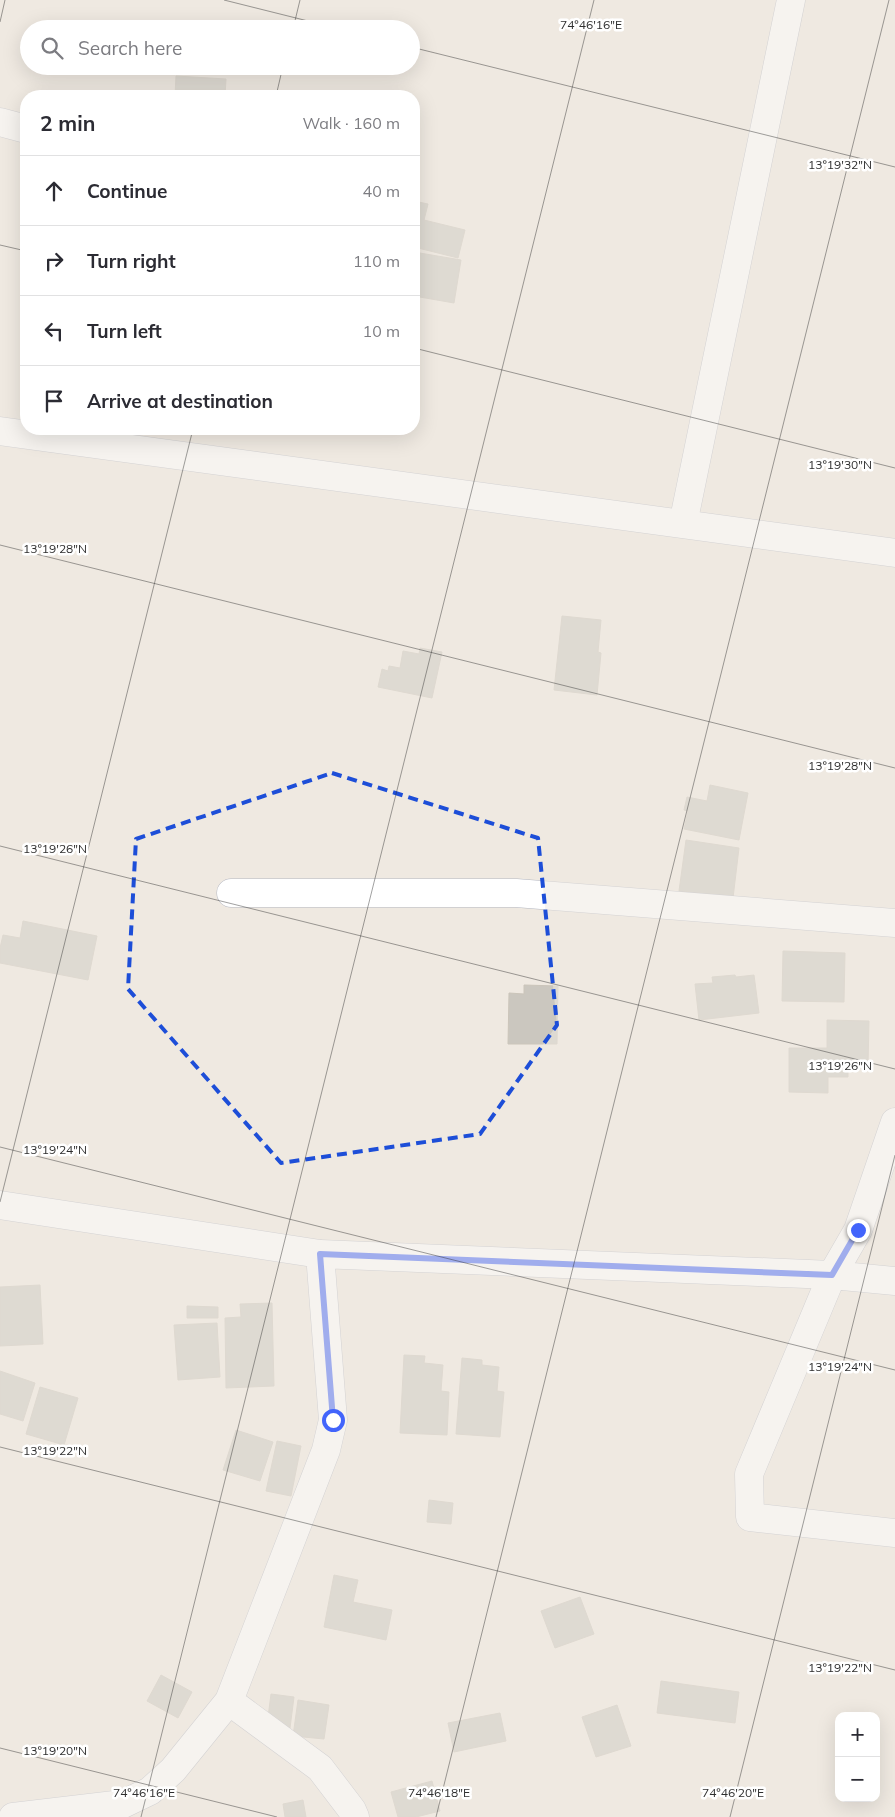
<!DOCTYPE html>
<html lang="en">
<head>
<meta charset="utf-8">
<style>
  :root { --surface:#fff; --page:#f7f7f7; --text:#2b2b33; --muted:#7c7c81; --line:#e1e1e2 }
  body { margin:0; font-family:Mulish,sans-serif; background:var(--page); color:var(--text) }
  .controls { position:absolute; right:15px; bottom:15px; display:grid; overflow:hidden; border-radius:10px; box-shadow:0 5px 20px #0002 }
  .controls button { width:45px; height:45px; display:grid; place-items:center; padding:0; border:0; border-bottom:1px solid var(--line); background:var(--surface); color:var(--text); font:25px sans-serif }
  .stop { position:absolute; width:15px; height:15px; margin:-11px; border:4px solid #4264fb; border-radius:50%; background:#fff }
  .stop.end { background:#4264fb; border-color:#fff; box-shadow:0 1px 5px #0008 }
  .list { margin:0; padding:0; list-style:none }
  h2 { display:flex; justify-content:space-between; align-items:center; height:65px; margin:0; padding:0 20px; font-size:21px }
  h2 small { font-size:16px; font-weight:400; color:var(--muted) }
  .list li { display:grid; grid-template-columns:32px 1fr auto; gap:15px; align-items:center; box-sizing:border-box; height:70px; padding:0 20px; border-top:1px solid var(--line) }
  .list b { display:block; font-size:19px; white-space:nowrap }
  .list em { font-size:16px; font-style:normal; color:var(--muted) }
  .icon { flex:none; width:28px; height:28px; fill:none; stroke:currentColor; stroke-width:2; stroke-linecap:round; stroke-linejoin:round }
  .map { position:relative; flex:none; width:895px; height:1817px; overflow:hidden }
  .search { position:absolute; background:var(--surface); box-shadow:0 5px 20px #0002; left:20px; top:20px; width:400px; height:55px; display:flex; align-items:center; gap:12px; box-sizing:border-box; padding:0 18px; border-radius:28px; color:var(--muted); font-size:19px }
  .panel { position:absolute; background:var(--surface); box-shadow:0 5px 20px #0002; left:20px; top:90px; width:400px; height:345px; border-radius:20px }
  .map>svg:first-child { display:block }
  .building { fill:#cbc7bf; stroke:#cbc5ba }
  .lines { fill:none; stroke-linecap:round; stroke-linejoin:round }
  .minor-casing { stroke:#b4b7c1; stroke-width:29 }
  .minor { stroke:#fff; stroke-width:28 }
  .route { stroke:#4264fb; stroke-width:6 }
  .marked { fill:none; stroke:#1d4ed8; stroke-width:4; stroke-dasharray:10 6; stroke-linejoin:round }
  .ticks { fill:none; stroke:#2e2e2e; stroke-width:1; stroke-opacity:0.45 }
  .ticks-label { font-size:12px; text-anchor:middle; fill:#2e2e2e; stroke:#fff; stroke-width:5; stroke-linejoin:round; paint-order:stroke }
</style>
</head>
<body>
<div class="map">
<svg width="895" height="1817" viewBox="0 0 895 1817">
  <rect width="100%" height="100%" fill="#efe9e1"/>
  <path class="building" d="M176 76 226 79 225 96H175Z
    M414 201 428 204 424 220 465 230 458 258 414 247Z
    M414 252 461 260 454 303 414 296Z
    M562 616 601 620 598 652 601 653 597 695 554 690Z
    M420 648 442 652 432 698 378 687 382 669 388 671 389 666 400 668 403 651 419 654Z
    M710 785 748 793 739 840 684 829 688 811 684 810 687 797 707 801Z
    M686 840 739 848 733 898 679 891Z
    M23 921 97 936 88 980 0 963V948L3 935 20 938Z
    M783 951 845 953 844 1002 782 1001Z
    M735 975 736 977 754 975 759 1013 699 1020 695 984 713 983 712 977Z
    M524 985 558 986 557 1044H508L509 993 524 994Z
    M827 1020 869 1021 868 1066H848V1077H828V1093L789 1092V1048H827Z
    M40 1285 43 1344 0 1346V1287Z
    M272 1303 274 1386 226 1388 225 1318 241 1317 240 1304Z
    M187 1306 218 1307V1318H187Z
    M217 1323 220 1377 178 1380 174 1325Z
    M404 1355 425 1356 424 1363 443 1365 441 1391 449 1392 447 1435 400 1433Z
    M462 1358 482 1360V1365L499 1367 497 1391 504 1392 500 1437 456 1434Z
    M0 1371 35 1383 23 1421 0 1414Z
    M40 1387 78 1398 64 1445 26 1434Z
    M236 1430 273 1442 260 1481 223 1470Z
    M277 1441 301 1446 291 1496 266 1491Z
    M429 1500 453 1503 451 1524 427 1522Z
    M334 1575 358 1580 353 1602 392 1610 386 1640 324 1627Z
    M580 1597 594 1634 555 1648 541 1611Z
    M161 1675 192 1692 178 1718 147 1701Z
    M661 1681 739 1692 735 1723 657 1713Z
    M271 1694 294 1697 290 1728 267 1725Z
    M298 1700 329 1705 324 1739 293 1736Z
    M617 1705 631 1746 596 1757 582 1717Z
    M500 1713 506 1741 454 1752 448 1723Z
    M432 1781 440 1811 416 1817H398L391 1792Z
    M303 1800 306 1817H285L283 1804Z"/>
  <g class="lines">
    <g class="minor-casing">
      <path id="minor" d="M0 122 26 129
        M0 431 895 553
        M683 524 791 0
        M231 893H516L895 923
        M895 1122 858 1230 832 1275 749 1474 750 1517 895 1533
        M0 1205 320 1254 832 1275 895 1281
        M229 1701 320 1768 352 1810 355 1817
        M13 1817 123 1804 150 1791 173 1770 229 1701 326 1450 333 1420 320 1254"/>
    </g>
    <use href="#minor" class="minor"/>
  </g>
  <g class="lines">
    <path class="route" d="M333 1420 320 1254 832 1275 858 1230"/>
  </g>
  <path d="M0 0H895V1817H0ZM332 773 538 838 557 1025 480 1134 281 1163 128 989 136 839Z" fill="#efe9e1" fill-opacity=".55" fill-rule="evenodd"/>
  <path class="marked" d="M332 773 538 838 557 1025 480 1134 281 1163 128 989 136 839Z"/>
  <path class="ticks" d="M224 0 340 29M0 22 5 0M293 29 300 0M411 47 895 167M276 96 283 66M0 245 26 251M414 348 895 468M0 545 895 768M0 846 895 1069M0 1147 895 1370M0 1202 193 429M0 1447 895 1670M0 1748 277 1817M141 1817 594 0M436 1817 889 0M730 1817 895 1155"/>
  <g class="ticks-label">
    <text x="591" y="29">74°46'16"E</text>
    <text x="840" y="169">13°19'32"N</text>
    <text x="840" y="469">13°19'30"N</text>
    <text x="55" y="553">13°19'28"N</text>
    <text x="840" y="770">13°19'28"N</text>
    <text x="55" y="853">13°19'26"N</text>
    <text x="840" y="1070">13°19'26"N</text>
    <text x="55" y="1154">13°19'24"N</text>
    <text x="840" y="1371">13°19'24"N</text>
    <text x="55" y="1455">13°19'22"N</text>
    <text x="840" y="1672">13°19'22"N</text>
    <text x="55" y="1755">13°19'20"N</text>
    <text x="144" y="1797">74°46'16"E</text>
    <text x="439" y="1797">74°46'18"E</text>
    <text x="733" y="1797">74°46'20"E</text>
  </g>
</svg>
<div class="controls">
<button>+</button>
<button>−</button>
</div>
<div class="stop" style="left:333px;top:1420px"></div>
<div class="stop end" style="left:858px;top:1230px"></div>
<div class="search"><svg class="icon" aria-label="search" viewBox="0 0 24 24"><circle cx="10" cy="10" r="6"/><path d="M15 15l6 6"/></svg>Search here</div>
<section class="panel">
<h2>2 min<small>Walk · 160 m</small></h2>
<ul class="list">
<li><svg class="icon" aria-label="ahead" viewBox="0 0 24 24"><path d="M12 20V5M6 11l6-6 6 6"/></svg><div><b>Continue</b></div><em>40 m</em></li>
<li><svg class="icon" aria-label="right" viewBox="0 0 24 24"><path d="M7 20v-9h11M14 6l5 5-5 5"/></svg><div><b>Turn right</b></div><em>110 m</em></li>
<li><svg class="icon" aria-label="left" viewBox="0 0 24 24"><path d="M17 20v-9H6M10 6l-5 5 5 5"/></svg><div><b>Turn left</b></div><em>10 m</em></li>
<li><svg class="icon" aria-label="arrive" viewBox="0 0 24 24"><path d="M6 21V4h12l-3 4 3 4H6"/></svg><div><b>Arrive at destination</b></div></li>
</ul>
</section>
</div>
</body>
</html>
